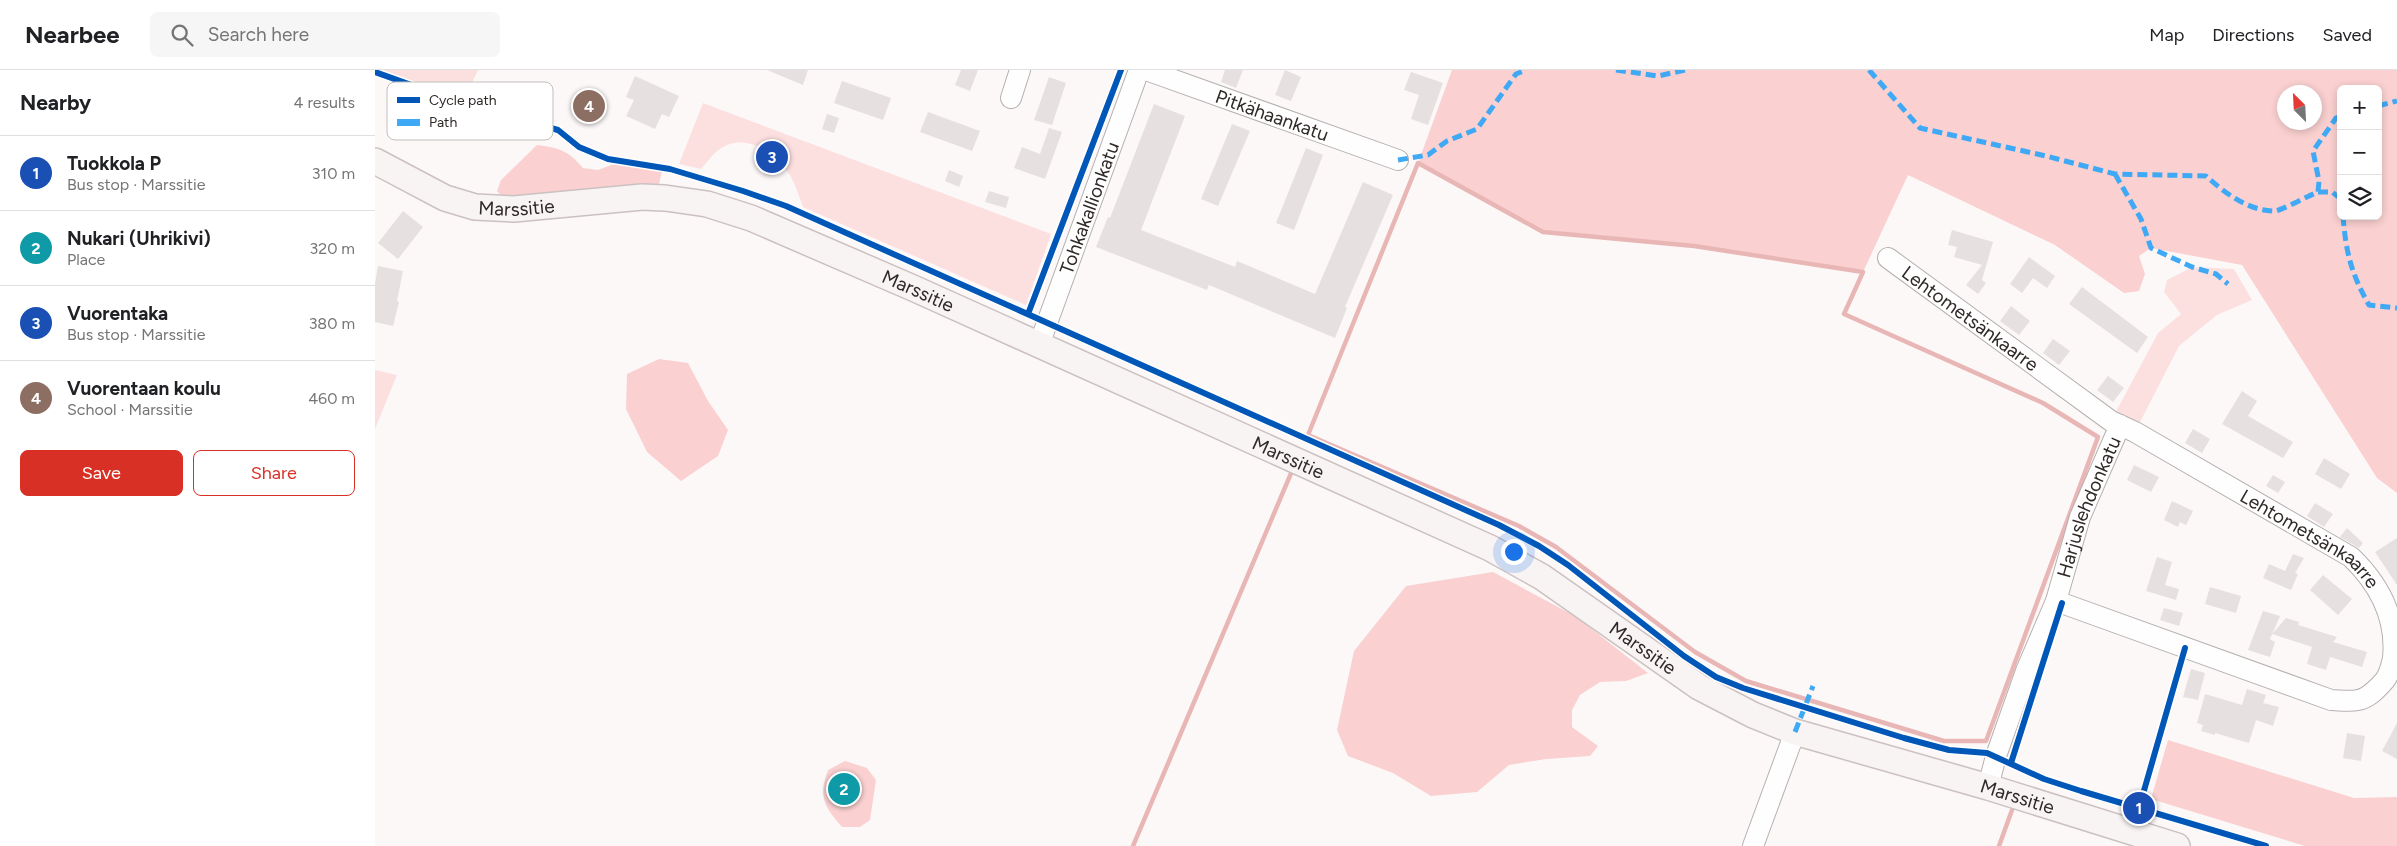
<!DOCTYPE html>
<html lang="en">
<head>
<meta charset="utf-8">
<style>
  :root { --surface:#fff; --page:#f6f6f6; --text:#202124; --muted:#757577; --line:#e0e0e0; --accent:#d93025 }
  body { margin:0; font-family:Figtree,sans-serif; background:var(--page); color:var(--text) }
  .controls { position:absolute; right:15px; top:15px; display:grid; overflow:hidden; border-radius:8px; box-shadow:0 2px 8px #0003 }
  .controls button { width:45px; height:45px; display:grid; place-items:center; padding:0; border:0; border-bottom:1px solid var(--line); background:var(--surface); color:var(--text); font:25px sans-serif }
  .compass { position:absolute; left:1902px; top:15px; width:45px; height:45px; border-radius:50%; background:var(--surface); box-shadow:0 2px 8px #0003; rotate:336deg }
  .you { position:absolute; left:1138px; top:481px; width:18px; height:18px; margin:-12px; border:4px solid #fff; border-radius:50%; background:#1a73e8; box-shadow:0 0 0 8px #1a73e833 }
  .badge { display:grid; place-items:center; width:32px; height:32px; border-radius:50%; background:var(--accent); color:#fff; font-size:16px; font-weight:700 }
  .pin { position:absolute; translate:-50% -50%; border:2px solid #fff; box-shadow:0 1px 5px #0006 }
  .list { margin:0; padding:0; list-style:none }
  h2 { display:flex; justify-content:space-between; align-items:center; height:65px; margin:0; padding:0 20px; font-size:21px }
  h2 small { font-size:16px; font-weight:400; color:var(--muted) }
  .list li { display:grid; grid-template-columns:32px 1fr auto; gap:15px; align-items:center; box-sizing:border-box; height:75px; padding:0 20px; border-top:1px solid var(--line) }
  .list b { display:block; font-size:19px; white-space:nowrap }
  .list p { margin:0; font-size:16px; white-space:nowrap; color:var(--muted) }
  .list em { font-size:16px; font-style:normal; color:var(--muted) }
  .actions { display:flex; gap:10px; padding:15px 20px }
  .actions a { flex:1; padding:11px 0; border:1px solid var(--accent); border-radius:8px; text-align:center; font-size:18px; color:var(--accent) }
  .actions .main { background:var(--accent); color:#fff }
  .icon { flex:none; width:28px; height:28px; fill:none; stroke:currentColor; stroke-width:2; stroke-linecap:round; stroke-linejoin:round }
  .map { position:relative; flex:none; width:2022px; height:776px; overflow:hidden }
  header { display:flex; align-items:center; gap:30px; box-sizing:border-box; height:70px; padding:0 25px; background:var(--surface); border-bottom:1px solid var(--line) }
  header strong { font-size:24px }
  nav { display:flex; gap:28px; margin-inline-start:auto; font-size:18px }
  .search { width:350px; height:45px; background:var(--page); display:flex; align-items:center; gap:12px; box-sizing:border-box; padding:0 18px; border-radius:8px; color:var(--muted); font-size:19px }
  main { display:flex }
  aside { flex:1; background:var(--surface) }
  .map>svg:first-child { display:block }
  .green { fill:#fce0df }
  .forest { fill:#fad0d0; fill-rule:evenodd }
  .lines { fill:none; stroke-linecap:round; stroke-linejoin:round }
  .stream { stroke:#e9b6b6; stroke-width:4.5 }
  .building { fill:#e6e0e0 }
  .minor-casing { stroke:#b6b0b0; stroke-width:22 }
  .major-casing { stroke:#cbc1c0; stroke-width:28 }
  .minor { stroke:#fffefe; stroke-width:20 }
  .major { stroke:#f8f4f4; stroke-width:25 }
  .quiet { stroke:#3fa9f5; stroke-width:5; stroke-dasharray:10 5; stroke-linecap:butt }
  .cycleway-casing { stroke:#fff; stroke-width:9 }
  .cycleway { stroke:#0057b8; stroke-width:6 }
  .labels { text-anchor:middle; stroke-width:4; stroke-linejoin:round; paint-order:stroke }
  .street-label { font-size:19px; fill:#2f2928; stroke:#fff }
  .key { fill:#fff; stroke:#c1bfbe; stroke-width:1 }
  .key-label { font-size:14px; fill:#2f2928 }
</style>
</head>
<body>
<header>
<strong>Nearbee</strong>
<div class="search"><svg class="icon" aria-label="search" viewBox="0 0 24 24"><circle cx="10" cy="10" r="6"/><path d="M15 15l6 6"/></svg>Search here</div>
<nav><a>Map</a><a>Directions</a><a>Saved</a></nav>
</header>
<main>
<aside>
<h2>Nearby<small>4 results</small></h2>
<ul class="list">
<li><span class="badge" style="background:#1a4fb4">1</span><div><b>Tuokkola P</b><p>Bus stop · Marssitie</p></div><em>310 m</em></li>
<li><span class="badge" style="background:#0f9aa8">2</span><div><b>Nukari (Uhrikivi)</b><p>Place</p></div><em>320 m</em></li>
<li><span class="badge" style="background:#1a4fb4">3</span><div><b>Vuorentaka</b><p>Bus stop · Marssitie</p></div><em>380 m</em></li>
<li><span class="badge" style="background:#8d6e63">4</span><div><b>Vuorentaan koulu</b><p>School · Marssitie</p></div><em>460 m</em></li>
</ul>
<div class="actions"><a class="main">Save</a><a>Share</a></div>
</aside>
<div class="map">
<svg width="2022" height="776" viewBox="0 0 2022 776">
  <rect width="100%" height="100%" fill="#fdf8f8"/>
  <path class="green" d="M7 0H103L96 15 118 23 116 34H99Z
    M328 33 676 164 651 235 428 137C424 127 421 116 416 107 403 84 371 61 345 79 338 83 332 93 326 99L304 94Z
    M1817 197 1859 199 1877 230 1842 245 1804 276 1760 362 1736 351 1783 263 1806 244 1789 222 1792 210Z
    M0 300 22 305 0 359Z"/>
  <path class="forest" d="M1077 0H2022V423L2002 408 1867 195 1776 178 1764 186 1770 204 1764 221 1749 223 1680 175 1533 105 1488 202 1319 176 1168 162 1043 93ZM1966 19H2003V146H1966ZM1910 22H1940V52H1910Z
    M162 75C184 78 193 80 208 98L223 100 239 94 287 101 284 114C231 114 180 125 128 128L122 121 126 110Z
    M284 289 313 293 333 331 353 360 343 386 306 411 272 382 251 339 252 304Z
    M1118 502 1200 546 1273 603 1251 611 1225 612 1205 625 1197 640V657L1223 676 1215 686 1171 689 1134 695 1102 722 1056 726 1018 703 973 686 962 660 979 581 1031 516Z
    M1793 670 1979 728 2022 727V776H1930L1776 729Z
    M470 691 492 698 501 710 495 750 485 757H467C449 736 443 727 453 700Z"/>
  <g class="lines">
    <path class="stream" d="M1043 93 1168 162 1319 176 1488 202 1469 244 1668 333 1723 367 1611 671H1569L1371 611 1320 582 1181 477 1144 456 933 365Z
      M758 776 917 401
      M1624 776 1637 740"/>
  </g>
  <path class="building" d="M392 0H433L428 15Z
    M586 0H603L595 21 580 15Z
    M850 0H868L861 18 846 12Z
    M910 0 926 7 916 31 900 25Z
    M1036 2 1068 13 1053 55 1036 49 1044 25 1029 20Z
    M260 6 304 26 294 47 287 44 280 59 251 46 259 30 251 27Z
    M674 7 691 13 677 55 659 50Z
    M467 11 516 28 508 50 459 33Z
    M779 34 810 46 766 160 860 197 862 191 940 224 988 112 1018 125 970 237 972 238 960 268 834 215 832 220 721 177 733 147 735 148Z
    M553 42 605 61 597 81 545 62Z
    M452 44 464 48 459 63 447 59Z
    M857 54 875 61 843 136 826 129Z
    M674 58 687 62 670 109 639 98 647 77 665 84Z
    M931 78 948 85 919 160 901 153Z
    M574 100 588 106 584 117 570 111Z
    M614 121 634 127 631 138 610 132Z
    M28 141 48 157 23 189 3 173Z
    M1577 160 1618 172 1607 210 1611 213 1603 224 1591 215 1607 195 1579 187 1582 177 1573 175Z
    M1654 187 1680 206 1672 218 1658 208 1647 223 1635 214Z
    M3 196 28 201 22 231 24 232 18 256 0 252V213Z
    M1707 217 1773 267 1762 283 1694 234Z
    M1636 236 1655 251 1644 265 1625 251Z
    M1678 269 1695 281 1684 295 1668 283Z
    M1733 306 1749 318 1738 332 1722 320Z
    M1867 321 1882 331 1873 346 1918 372 1908 388 1847 354Z
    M1818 359 1835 369 1827 383 1810 373Z
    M1949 388 1975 404 1966 419 1940 404Z
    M1759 395 1784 407 1776 422 1752 410Z
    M1898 405 1910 412 1903 423 1891 416Z
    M1797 431 1818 441 1811 455 1805 452 1803 457 1789 450Z
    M1940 433 1958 444 1949 457 1932 446Z
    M1972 458 1988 473 1984 478 1965 467Z
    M2022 468V515L2000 482Z
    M1918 484 1929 488 1920 503 1923 504 1916 520 1888 508 1894 494 1910 501Z
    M1782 487 1797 492 1790 515 1804 519 1801 530 1771 521Z
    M1948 505 1977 529 1963 545 1935 520Z
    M1835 517 1866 526 1861 543 1830 534Z
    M1789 538 1808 543 1804 556 1785 550Z
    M1888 541 1905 546 1895 569 1900 572 1895 587 1873 580Z
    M1911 548 1924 552 1923 555 1962 567 1958 572 1992 582 1987 597 1955 587 1951 600 1932 594 1937 577 1897 564Z
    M1816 599 1830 603 1823 630 1808 627Z
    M1872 619 1891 625 1888 633 1904 637 1898 656 1881 650 1874 673 1840 663V665L1826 661 1828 655 1822 653 1830 624 1867 635Z
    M2022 653V689L2007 681Z
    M1972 663 1990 666 1986 691 1968 688Z"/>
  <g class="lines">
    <g class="minor-casing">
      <g id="minor">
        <path id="s1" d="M771 0 1023 90"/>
        <path d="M636 28 645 0"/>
        <path id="s2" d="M1513 188 1736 351 1760 362 1976 487C2004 514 2022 547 2018 588 2016 597 2015 603 2010 610 2003 618 1994 628 1983 630 1974 632 1964 630 1956 630L1681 531"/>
        <path id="s3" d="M664 275 764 0"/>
        <path id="s4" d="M1613 717 1621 686 1651 601 1681 531 1705 447 1745 355"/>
        <path d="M1378 776 1420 662"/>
      </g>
    </g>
    <g class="major-casing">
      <g id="major">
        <path id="s5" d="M0 91 70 128 100 137 139 139 267 127 290 128 332 134 376 148 538 218 1115 478 1167 507 1324 617 1378 645 1420 662 1613 717 1802 776"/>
      </g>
    </g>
    <use href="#minor" class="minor"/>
    <use href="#major" class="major"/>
    <path class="quiet" d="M1241 0 1283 6 1310 0
      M1494 0 1545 58 1671 86 1740 104 1831 106C1850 123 1873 141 1900 141 1905 141 1935 125 1943 122L1944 111 1938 81 1961 48 1966 46
      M2003 36 2022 31
      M1023 90 1053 85 1072 71 1102 59 1141 4 1151 0
      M1740 104 1766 149 1776 178 1817 197 1841 204 1853 214
      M1943 122H1957L1966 129
      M1968 146C1971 183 1976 203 1994 235L2022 238
      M1420 662 1438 616"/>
    <g class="cycleway-casing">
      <path id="cycleway" d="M0 2 84 32 183 60 204 77 233 89 295 99 368 121 411 136 1124 455 1164 476 1193 495 1309 586 1341 607 1368 618 1529 668 1574 680 1612 683 1669 709 1706 721 1891 776
        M653 244 746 0
        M1636 693 1687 533
        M1764 738 1810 578"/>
    </g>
    <use href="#cycleway" class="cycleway"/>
  </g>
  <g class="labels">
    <g class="street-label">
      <text dy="7" stroke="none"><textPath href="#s1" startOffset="134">Pitkähaankatu</textPath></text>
      <text dy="7" stroke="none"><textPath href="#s5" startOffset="152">Marssitie</textPath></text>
      <text dy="7" stroke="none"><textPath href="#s3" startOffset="146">Tohkakallionkatu</textPath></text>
      <text dy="7" stroke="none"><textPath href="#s5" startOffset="572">Marssitie</textPath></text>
      <text dy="7" stroke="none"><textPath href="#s2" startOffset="102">Lehtometsänkaarre</textPath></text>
      <text dy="7" stroke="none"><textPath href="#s5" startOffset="978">Marssitie</textPath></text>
      <text dy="7" stroke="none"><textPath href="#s4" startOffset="298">Harjuslehdonkatu</textPath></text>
      <text dy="7" stroke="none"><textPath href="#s2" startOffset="508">Lehtometsänkaarre</textPath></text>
      <text dy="7" stroke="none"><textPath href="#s5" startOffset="1382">Marssitie</textPath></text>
      <text dy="7" stroke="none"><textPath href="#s5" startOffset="1788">Marssitie</textPath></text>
    </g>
  </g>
  <rect x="12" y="12" width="166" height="58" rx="8" class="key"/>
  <rect x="22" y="27" width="23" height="6" fill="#0057b8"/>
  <rect x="22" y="49" width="23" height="7" fill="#3fa9f5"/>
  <g class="key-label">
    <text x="54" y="35">Cycle path</text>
    <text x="54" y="57">Path</text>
  </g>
</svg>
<div class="controls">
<button>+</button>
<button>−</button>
<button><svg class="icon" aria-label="layers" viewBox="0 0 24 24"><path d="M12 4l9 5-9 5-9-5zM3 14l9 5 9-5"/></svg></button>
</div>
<svg class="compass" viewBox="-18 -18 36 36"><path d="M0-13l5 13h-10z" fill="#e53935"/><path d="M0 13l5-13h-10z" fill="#757577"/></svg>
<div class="you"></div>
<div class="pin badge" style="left:1764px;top:738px;background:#1a4fb4">1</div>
<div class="pin badge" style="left:469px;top:719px;background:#0f9aa8">2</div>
<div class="pin badge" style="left:397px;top:87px;background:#1a4fb4">3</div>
<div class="pin badge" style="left:214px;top:36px;background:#8d6e63">4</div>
</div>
</main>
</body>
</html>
